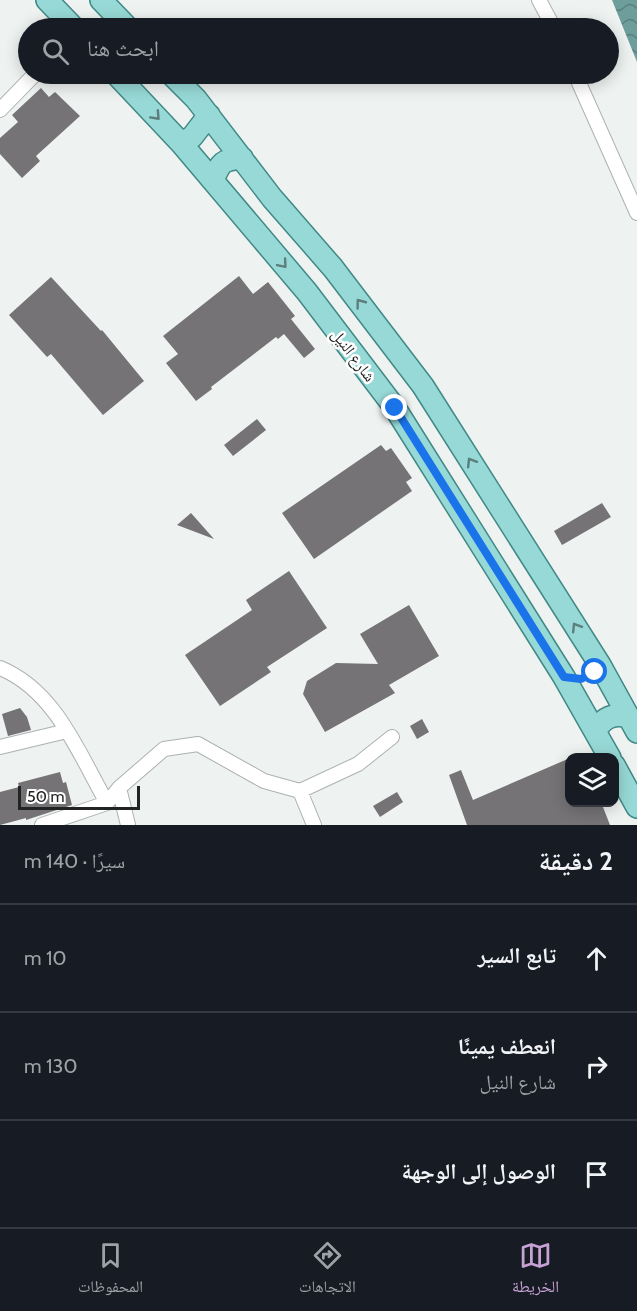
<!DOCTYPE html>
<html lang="ar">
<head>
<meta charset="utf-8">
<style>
  :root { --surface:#171b24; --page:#20242c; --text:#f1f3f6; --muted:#9ea1a6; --line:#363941; --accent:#c8a2d4 }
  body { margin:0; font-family:Cabin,"Noto Naskh Arabic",sans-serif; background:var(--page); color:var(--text); direction:rtl }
  .controls { position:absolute; right:18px; bottom:18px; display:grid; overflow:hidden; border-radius:12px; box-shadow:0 3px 15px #0003 }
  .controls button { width:54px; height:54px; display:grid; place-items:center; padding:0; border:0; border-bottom:2px solid var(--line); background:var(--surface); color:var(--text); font:30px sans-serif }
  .scale { position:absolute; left:18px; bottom:15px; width:122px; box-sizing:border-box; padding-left:6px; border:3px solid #222323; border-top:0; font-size:16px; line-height:21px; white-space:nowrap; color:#222323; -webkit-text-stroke:4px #fff; paint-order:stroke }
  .stop { position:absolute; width:18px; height:18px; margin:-14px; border:4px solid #1a73e8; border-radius:50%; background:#fff }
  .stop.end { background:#1a73e8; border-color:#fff; box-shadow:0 2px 6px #0008 }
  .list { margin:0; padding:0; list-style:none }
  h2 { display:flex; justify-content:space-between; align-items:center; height:78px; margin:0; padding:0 24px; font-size:26px }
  h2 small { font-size:20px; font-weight:400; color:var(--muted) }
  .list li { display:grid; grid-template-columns:39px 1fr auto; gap:18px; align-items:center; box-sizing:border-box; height:108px; padding:0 24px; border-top:2px solid var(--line) }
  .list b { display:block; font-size:22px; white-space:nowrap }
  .list p { margin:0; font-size:20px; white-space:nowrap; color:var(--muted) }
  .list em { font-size:20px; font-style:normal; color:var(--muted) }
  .icon { flex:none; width:33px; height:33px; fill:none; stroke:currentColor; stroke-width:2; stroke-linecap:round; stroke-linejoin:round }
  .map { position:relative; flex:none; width:637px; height:825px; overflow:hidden; direction:ltr }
  .search { position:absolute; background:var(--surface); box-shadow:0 3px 15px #0003; left:18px; right:18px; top:18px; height:66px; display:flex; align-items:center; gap:15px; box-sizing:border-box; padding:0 21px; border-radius:33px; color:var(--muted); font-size:22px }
  .sheet { height:402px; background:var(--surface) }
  nav { display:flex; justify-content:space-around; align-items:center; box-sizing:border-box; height:84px; border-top:2px solid var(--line); background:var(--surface); font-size:16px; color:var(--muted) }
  nav a { display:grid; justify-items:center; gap:3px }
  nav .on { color:var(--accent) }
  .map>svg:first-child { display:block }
  .water { fill:url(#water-waves) }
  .building { fill:#757376 }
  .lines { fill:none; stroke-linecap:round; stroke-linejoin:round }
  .minor-casing { stroke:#adb1b1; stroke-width:16 }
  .primary-casing { stroke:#418986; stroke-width:24 }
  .minor { stroke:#fff; stroke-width:14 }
  .primary { stroke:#97d9d6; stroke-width:21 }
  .oneway { stroke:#5c7e7c }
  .route { stroke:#1a73e8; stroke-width:8 }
  .labels { text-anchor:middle; stroke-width:5; stroke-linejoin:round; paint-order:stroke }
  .street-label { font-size:16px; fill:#222323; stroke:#fff }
</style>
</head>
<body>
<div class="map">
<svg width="637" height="825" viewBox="0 0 637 825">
  <defs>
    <pattern id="water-waves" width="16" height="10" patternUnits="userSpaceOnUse" patternTransform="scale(1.5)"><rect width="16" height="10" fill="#6d9e9b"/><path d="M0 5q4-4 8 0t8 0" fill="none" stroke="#59807e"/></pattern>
  </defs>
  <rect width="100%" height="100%" fill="#eef2f1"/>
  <path class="water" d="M612 0H637V62Z"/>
  <path class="building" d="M41 88 49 97 55 92 80 116 36 156 40 161 22 178 0 154V138L18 122 12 115Z
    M239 276 253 294 268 282 295 316 291 319 315 349 304 358 284 334 278 339 276 337 211 387 212 389 196 401 166 363 178 354 163 336Z
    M51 277 101 331 102 330 144 381 103 415 51 354 47 357 9 315Z
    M257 419 266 430 233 456 224 445Z
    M381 445 386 451 391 448 412 478 406 482 412 491 314 559 282 513Z
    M602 503 611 517 562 545 554 531Z
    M191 513 214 539 177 525Z
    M289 571 327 628 267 667 271 672 220 706 185 655 252 610 246 600Z
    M409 605 439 656 389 685 395 693 325 732 303 694 307 681 336 663 378 664 360 634Z
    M20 708 27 717 31 730 8 736 2 714Z
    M422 719 429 732 417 739 410 726Z
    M570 758V802H601L610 825H467L449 775 461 770 473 800Z
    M60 772 63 783 66 782 72 805 26 820V818L0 825V792L19 787 18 783Z
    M397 792 403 802 380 817 373 806Z"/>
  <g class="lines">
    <g class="minor-casing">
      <path id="minor" d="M539 0 554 28
        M575 74 637 213
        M0 110 35 74
        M0 668C56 691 79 754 107 803
        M0 747 67 731
        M119 788 128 825
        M300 791 314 825
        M42 825 107 803 119 788 164 749 198 744 264 781 300 791 358 764 392 737"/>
    </g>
    <g class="primary-casing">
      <path id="primary" d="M47 0 74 28
        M101 0 128 28
        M116 74 181 143 307 292 395 408 564 677 610 758
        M171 74 196 99 272 198 333 268 423 386 600 665 637 732
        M181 143 192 137 209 115
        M213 180C221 162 222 160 242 158
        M596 730C604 717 614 713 629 717
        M614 765 637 807"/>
    </g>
    <use href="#minor" class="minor"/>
    <use href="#primary" class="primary"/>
  </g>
  <defs><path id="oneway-chevron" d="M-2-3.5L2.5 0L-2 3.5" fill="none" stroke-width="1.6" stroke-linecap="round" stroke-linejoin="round" transform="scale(1.5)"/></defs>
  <g class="oneway">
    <use href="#oneway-chevron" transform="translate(156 116) rotate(47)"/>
    <use href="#oneway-chevron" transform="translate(283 264) rotate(50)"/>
    <use href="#oneway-chevron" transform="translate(360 303) rotate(-127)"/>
    <use href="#oneway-chevron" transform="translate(471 462) rotate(-122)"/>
    <use href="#oneway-chevron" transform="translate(576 627) rotate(-122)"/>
  </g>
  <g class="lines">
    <path class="route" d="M395 408 564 677 581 679 595 672"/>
  </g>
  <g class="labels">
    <g class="street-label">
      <text transform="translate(354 355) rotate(53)" y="6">شارع النيل</text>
    </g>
  </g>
</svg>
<div class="controls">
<button><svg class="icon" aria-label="layers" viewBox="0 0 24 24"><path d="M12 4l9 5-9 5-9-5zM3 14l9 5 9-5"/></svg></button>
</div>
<div class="scale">50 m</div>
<div class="stop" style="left:595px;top:672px"></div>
<div class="stop end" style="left:395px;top:408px"></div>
<div class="search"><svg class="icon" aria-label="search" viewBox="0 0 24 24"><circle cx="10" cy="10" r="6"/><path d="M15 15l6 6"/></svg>ابحث هنا</div>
</div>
<section class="sheet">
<h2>2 دقيقة<small>سيرًا · 140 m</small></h2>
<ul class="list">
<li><svg class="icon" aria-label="ahead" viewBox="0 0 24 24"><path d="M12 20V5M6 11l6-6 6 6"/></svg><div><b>تابع السير</b></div><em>10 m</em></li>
<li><svg class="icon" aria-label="right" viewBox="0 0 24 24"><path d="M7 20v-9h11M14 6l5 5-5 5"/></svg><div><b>انعطف يمينًا</b><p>شارع النيل</p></div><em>130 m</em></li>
<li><svg class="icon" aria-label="arrive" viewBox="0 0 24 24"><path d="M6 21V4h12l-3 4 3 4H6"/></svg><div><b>الوصول إلى الوجهة</b></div></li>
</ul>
</section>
<nav>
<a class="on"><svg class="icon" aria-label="map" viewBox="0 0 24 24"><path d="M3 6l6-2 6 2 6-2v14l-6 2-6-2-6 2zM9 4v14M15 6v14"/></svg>الخريطة</a>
<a><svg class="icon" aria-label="directions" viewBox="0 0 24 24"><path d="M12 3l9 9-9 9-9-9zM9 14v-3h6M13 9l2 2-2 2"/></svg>الاتجاهات</a>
<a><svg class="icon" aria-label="saved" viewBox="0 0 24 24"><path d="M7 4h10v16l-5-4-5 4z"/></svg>المحفوظات</a>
</nav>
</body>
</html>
